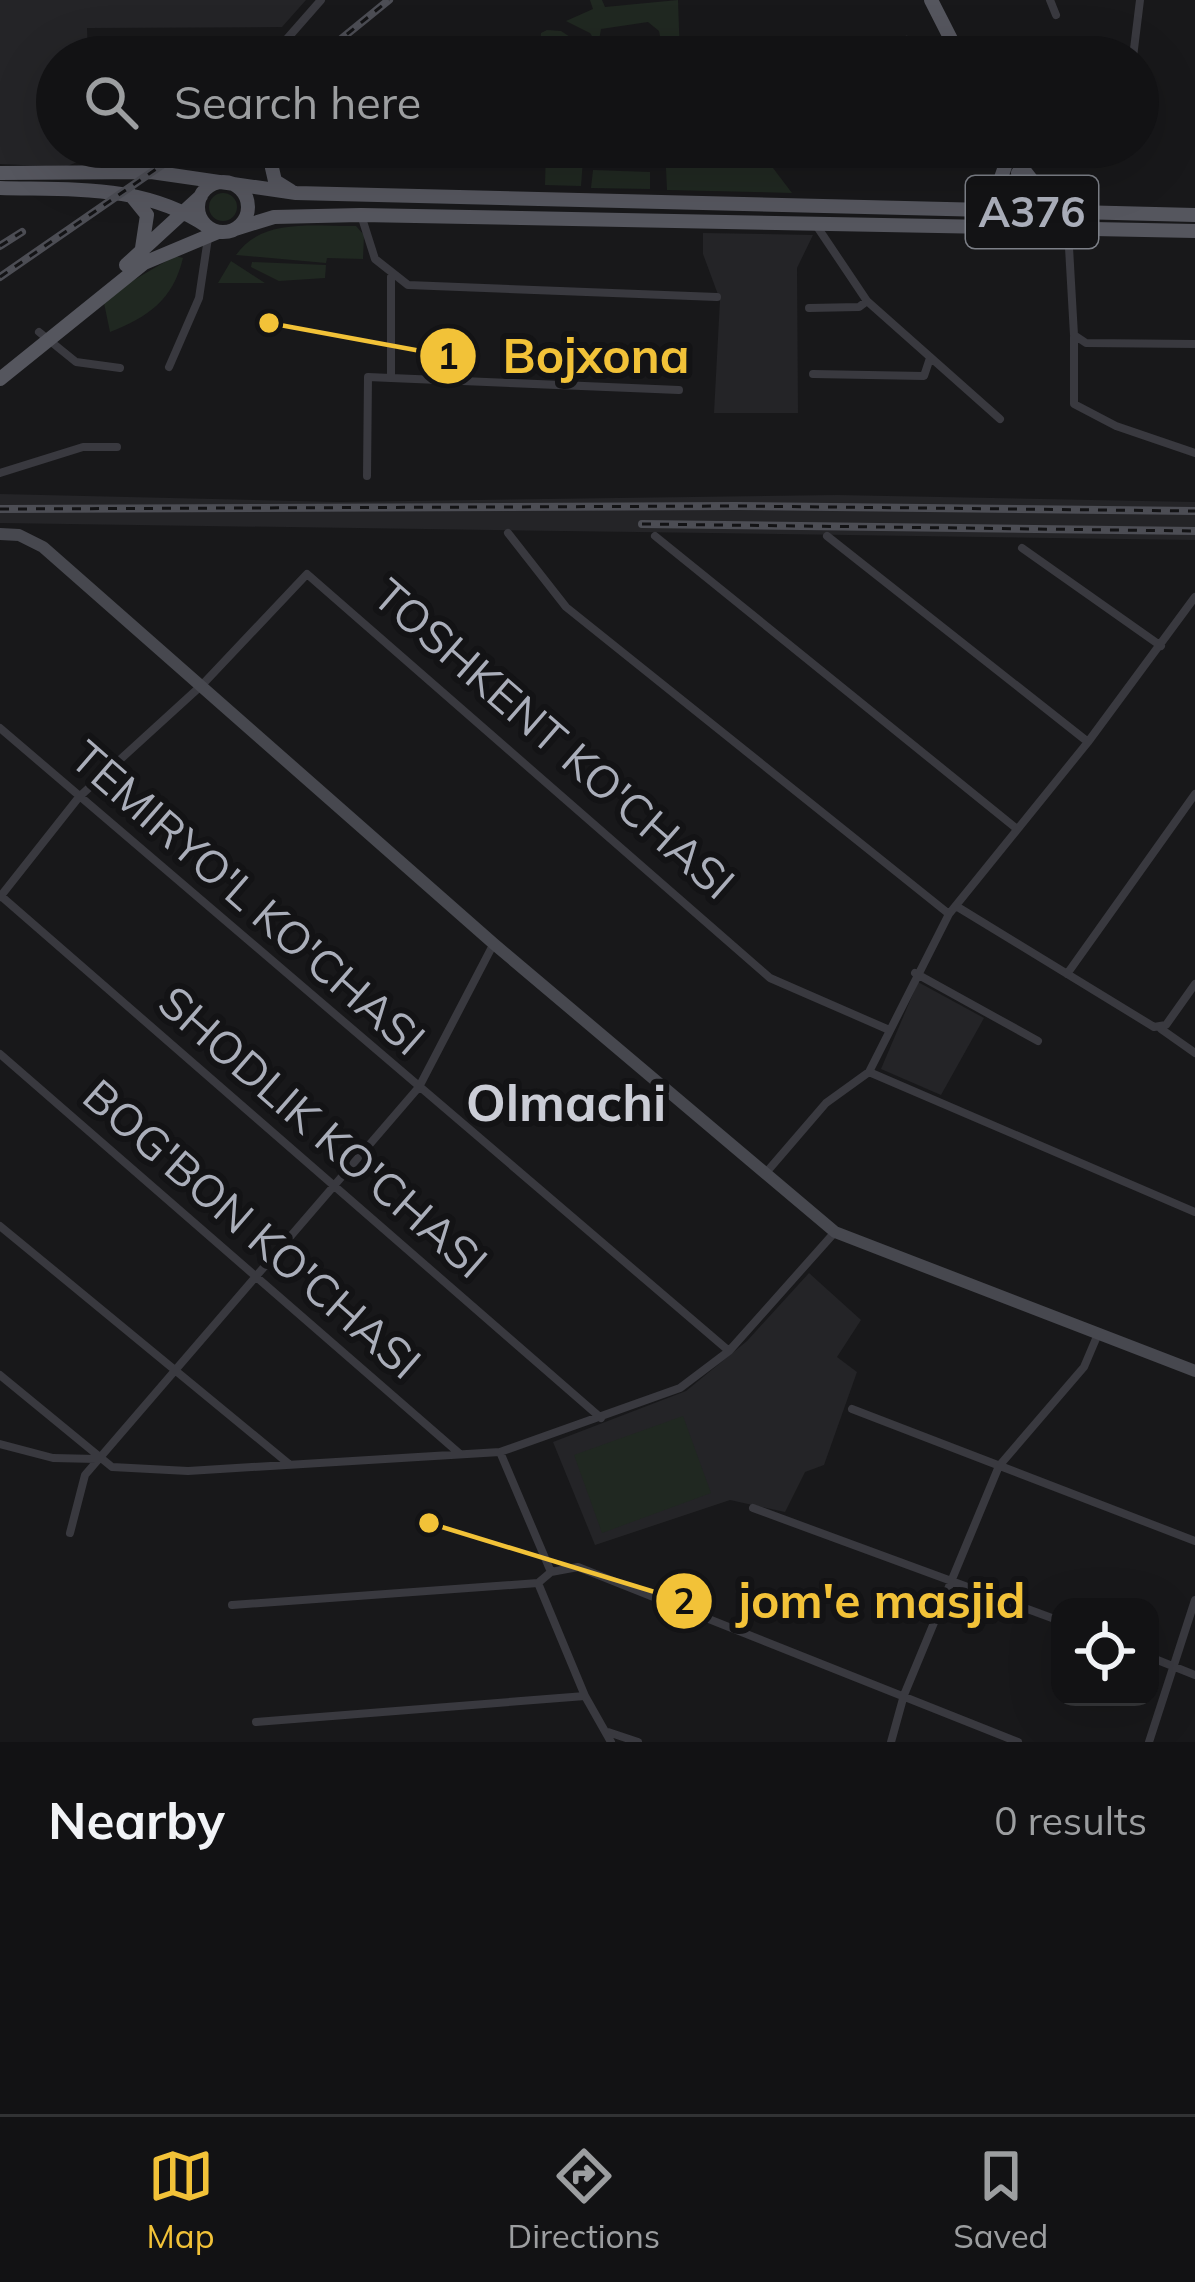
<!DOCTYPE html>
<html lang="en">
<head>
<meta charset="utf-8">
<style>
  :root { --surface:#121214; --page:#1b1b1d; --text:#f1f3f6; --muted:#9c9ea0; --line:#313234; --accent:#f2c238 }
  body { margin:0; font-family:Mulish,sans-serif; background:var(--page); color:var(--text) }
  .controls { position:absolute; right:36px; bottom:36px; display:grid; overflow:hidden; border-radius:24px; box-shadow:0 12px 48px #0002 }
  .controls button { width:108px; height:108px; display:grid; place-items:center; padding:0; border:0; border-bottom:3px solid var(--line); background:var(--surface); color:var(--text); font:60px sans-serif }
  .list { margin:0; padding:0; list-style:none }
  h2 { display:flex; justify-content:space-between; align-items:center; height:156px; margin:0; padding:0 48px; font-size:51px }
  h2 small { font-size:39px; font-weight:400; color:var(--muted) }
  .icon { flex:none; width:66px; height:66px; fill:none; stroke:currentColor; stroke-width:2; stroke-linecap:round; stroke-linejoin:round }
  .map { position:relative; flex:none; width:1195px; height:1742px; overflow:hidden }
  .search { position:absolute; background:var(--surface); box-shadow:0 12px 48px #0002; left:36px; right:36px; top:36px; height:132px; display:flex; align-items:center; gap:30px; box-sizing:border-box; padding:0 42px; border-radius:66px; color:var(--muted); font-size:45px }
  .sheet { height:372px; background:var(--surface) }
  nav { display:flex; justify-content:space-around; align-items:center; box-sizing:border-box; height:168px; border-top:3px solid var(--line); background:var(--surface); font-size:33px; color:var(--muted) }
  nav a { display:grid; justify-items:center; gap:6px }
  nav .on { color:var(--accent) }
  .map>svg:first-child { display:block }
  .built { fill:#242427 }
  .green { fill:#202821 }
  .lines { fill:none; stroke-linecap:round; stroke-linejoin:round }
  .street { stroke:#39393f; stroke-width:8 }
  .secondary { stroke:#47484f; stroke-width:12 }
  .primary { stroke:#55565e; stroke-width:14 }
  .rail-casing { stroke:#4c4d54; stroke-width:8 }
  .rail { stroke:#131315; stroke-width:3; stroke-dasharray:9; stroke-linecap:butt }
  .labels { text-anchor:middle; stroke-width:12; stroke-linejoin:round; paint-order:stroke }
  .shield { fill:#131315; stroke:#7d8088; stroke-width:3 }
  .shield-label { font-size:42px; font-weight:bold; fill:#aaaeba }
  .street-label { font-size:45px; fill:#aaaeba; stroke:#131315 }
  .quarter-label { font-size:51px; font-weight:bold; fill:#cbcdd6; stroke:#131315 }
  .leader { fill:none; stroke:#f2c238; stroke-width:4.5 }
  .callout-dot { fill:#f2c238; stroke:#131315; stroke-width:4.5 }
  .mark-label { font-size:36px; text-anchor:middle; font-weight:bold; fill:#111 }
  .callout-label { font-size:48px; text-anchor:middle; font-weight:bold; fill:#f2c238; stroke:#131315; stroke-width:12; stroke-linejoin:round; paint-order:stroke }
</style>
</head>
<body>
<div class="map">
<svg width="1195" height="1742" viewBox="0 0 1195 1742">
  <rect width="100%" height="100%" fill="#18181a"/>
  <path class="built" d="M0 0H306L282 27 87 28 88 57H57V147H91L92 156 65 167 0 164Z
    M907 35 921 57H867Z
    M842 147H920L919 157Z
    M703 233 813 235 797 268 798 413H714L720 300 703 254Z
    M0 494 338 502 837 495 1195 502V540L0 523Z
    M918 982 984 1018 941 1095 881 1069Z
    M809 1273 861 1320 837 1357 857 1372 824 1465 805 1472 785 1512 730 1500 595 1545 553 1442 686 1391 747 1341Z"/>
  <path class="green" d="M590 0H602L605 7 678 0 680 57H664L659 31 648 22 601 29 598 46 590 33 566 21 593 9Z
    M547 30 561 31 590 50V57H539L541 33Z
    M546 147H584L581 186 545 185Z
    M665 147H757L792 193 667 190Z
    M593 170 650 172V189L591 188Z
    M209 207a14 14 0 1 1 28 0a14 14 0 1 1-28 0Z
    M356 226 364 235 363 259 327 258 326 263 236 255C262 217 315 227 356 226Z
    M175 256 183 258C173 300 148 317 110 332L103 298Z
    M231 261 265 283H218Z
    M252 262 326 265 325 278 279 281 251 267Z
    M683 1416 711 1493 602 1533 574 1455Z"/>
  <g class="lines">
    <path class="street" d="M1050 0 1056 15
      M271 57 321 0
      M1133 57 1140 0
      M111 170 144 147
      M361 215 375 259 408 285 717 297
      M816 225 867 301 1000 419
      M1068 230 1074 335 1086 343 1195 344
      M809 308 859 307 867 301
      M39 332 76 362 120 368
      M1074 337V404L1116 426 1195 453
      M169 367 199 298 208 238
      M813 374 924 376 930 358
      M391 378 679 390
      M0 473 83 447H117
      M367 476 368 377 391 378V277
      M508 533 566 607 949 914
      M655 536 1017 829
      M827 536 1088 742
      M1022 548 1161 646
      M0 728 729 1351
      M1 896 601 1418
      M0 897 79 797 203 684 307 574 770 978 887 1029
      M956 906 1154 1027 1166 1025 1195 984
      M915 973 1038 1041
      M1067 974 1195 794
      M1161 1029 1195 1053
      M0 1054 460 1454
      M869 1072 1195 1212
      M765 1174 826 1103 869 1072 949 914 1088 742 1195 597
      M0 1226 289 1464
      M0 1375 112 1467 188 1471 500 1452 680 1388 729 1351 835 1232
      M852 1409 1195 1541
      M0 1444 53 1458 97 1459
      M500 1452 551 1572 538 1583 585 1696 611 1742
      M753 1508 1060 1621
      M70 1533 85 1475 419 1087 493 945
      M551 1572 578 1567 1018 1742
      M232 1605 538 1583
      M1150 1657 1195 1675
      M256 1722 585 1696
      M608 1732 638 1742
      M891 1742 904 1695 999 1466 1084 1367 1098 1334
      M1149 1742 1195 1600"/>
    <path class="secondary" d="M0 534 19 535 43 547 494 944 835 1232 1195 1371"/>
    <path class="primary" d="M931 0 960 57
      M1006 147 1041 192 1067 208
      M272 168 275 181 291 191
      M0 173 151 172 296 193 1195 215
      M1018 173 1036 212
      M198 207a25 25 0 1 1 50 0a25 25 0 1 1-50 0Z
      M0 188C73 190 145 184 208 227
      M130 194 147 215 142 248
      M976 210 996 192 1009 155
      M235 229 274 217 361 215 1195 231
      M126 265 201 196
      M0 379 144 263 218 232"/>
    <g class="rail-casing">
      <path id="rail" d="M319 57 389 0
        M0 246 22 232
        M0 277 188 147
        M0 509 738 506 1195 511
        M642 524 1195 531"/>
    </g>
    <use href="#rail" class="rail"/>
  </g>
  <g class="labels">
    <rect class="shield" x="966" y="176" width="132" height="72" rx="9"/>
    <g class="shield-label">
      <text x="1032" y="227">A376</text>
    </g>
    <g class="street-label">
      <text transform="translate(554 739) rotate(41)" y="16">TOSHKENT KO'CHASI</text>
      <text transform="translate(248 898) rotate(41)" y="16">TEMIRYO'L KO'CHASI</text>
      <text transform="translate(323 1132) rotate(41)" y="16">SHODLIK KO'CHASI</text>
      <text transform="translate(252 1229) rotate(41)" y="16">BOG'BON KO'CHASI</text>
    </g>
    <g class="quarter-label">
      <text x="566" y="1121">Olmachi</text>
    </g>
  </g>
  <path class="leader" d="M269 323L448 356M429 1523L684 1601"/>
  <g class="callout-dot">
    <circle cx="269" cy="323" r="12"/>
    <circle cx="429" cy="1523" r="12"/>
    <circle cx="448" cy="356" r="30"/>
    <circle cx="684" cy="1601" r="30"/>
  </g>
  <g class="mark-label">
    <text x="448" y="369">1</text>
    <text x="684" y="1614">2</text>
  </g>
  <g class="callout-label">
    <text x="596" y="373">Bojxona</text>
    <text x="882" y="1618">jom'e masjid</text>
  </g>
</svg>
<div class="controls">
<button><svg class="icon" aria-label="locate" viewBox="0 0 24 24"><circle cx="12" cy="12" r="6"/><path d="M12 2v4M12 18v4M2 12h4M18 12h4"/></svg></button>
</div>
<div class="search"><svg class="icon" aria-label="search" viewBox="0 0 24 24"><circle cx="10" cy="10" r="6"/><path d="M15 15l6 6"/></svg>Search here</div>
</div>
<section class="sheet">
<h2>Nearby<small>0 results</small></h2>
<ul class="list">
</ul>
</section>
<nav>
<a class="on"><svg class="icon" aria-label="map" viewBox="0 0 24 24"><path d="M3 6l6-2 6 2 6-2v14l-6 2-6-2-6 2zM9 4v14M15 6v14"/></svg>Map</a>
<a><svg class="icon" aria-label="directions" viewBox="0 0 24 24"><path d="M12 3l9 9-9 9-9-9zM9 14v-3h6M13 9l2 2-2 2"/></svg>Directions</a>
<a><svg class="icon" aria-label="saved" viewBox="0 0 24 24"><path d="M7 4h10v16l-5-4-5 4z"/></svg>Saved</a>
</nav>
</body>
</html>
